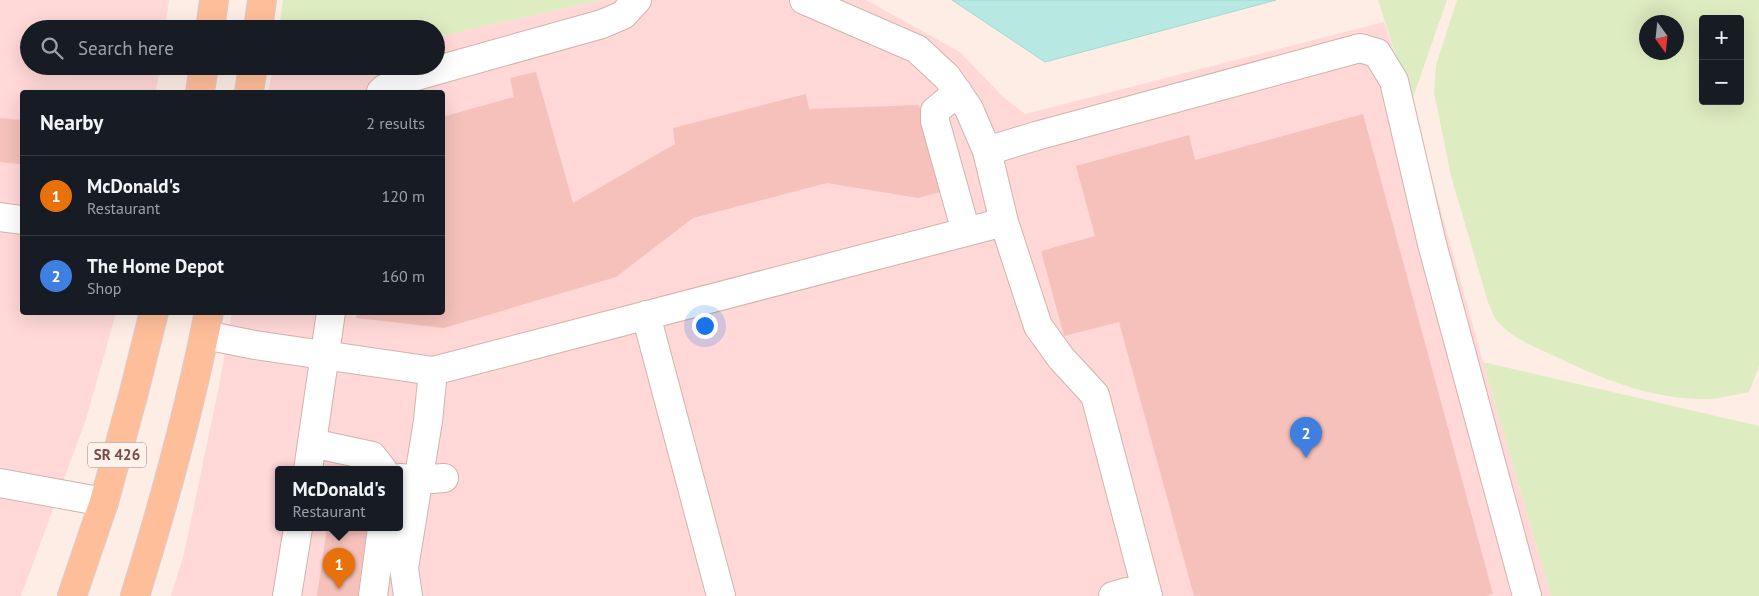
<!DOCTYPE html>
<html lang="en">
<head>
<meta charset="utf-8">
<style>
  :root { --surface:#171b24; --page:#20242c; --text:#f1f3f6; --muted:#9ea1a6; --line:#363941; --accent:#ef414a }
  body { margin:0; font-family:"PT Sans",sans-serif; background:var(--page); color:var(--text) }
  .controls { position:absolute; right:15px; top:15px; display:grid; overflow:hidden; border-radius:5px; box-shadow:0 5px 20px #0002 }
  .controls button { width:45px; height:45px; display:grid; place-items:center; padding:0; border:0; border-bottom:1px solid var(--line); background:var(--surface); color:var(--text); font:25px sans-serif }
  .compass { position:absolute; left:1639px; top:15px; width:45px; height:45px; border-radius:50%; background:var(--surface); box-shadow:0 5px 20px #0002; rotate:165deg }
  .you { position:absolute; left:704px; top:325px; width:18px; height:18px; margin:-12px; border:4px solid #fff; border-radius:50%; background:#1a73e8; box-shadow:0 0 0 8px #1a73e833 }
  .badge { display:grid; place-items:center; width:32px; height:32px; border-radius:50%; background:var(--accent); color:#fff; font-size:16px; font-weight:700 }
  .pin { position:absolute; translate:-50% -41px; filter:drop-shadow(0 1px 2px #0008) }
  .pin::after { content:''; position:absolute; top:26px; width:18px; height:15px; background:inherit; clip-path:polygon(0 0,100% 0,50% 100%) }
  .popup { position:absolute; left:275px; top:466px; width:128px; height:65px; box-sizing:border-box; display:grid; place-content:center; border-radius:5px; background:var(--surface); filter:drop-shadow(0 1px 4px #0005); font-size:16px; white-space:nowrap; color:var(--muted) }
  .popup b { font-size:19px; color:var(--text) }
  .popup::after { content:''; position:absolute; left:50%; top:100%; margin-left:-10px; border:10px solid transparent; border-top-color:var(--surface) }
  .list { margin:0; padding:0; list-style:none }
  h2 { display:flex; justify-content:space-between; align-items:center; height:65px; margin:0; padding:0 20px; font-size:21px }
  h2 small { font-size:16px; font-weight:400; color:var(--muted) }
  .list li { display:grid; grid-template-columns:32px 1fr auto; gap:15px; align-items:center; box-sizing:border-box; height:80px; padding:0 20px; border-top:1px solid var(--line) }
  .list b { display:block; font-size:19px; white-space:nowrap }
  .list p { margin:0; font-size:16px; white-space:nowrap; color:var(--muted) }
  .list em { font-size:16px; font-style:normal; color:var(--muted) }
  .icon { flex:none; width:28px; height:28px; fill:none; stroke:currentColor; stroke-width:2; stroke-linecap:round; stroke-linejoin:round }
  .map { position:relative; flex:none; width:1759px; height:596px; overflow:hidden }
  .search { position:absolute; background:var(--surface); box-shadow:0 5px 20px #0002; left:20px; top:20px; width:425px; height:55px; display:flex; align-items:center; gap:12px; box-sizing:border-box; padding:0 18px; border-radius:28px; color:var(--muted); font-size:19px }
  .panel { position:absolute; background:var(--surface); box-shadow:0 5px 20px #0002; left:20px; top:90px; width:425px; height:225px; border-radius:5px }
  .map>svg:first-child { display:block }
  .commercial { fill:#ffd8d7; fill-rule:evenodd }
  .green { fill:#deecc1; fill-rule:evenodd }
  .water { fill:#b7e9e2; stroke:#9ddbd4 }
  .building { fill:#f5c1ba }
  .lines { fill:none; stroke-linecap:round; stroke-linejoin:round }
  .minor-casing { stroke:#d2b3ac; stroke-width:30 }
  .major-casing { stroke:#d9cdcc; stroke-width:30 }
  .minor { stroke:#fff; stroke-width:28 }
  .major { stroke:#ffbe9a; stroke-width:28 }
  .labels { text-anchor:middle; stroke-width:4; stroke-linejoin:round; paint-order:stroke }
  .shield { fill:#fff2ec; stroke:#a07e79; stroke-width:1 }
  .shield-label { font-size:15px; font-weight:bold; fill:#784c48 }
</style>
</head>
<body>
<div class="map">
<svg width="1759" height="596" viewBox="0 0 1759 596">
  <rect width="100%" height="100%" fill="#feede4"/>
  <path class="commercial" d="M0 0H169L165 29H29V66H160L156 92H22V312L116 313 86 419 21 596H0Z
    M602 0H866L960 52 1002 96 1025 114 1384 22 1411 103 1483 362 1551 596H171L184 554 219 386 232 313 442 312V92H268L272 74 308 66H436V37ZM279 470H399V528H279Z"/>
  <path class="green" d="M283 0H602L436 37V29H279Z
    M1378 0H1447L1411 103Z
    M1457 0H1759V366L1749 392C1736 394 1721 399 1708 399 1651 400 1600 378 1550 354 1532 346 1511 337 1498 322 1493 317 1491 308 1488 302L1451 176 1434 92 1436 65ZM1703 19H1740V101H1703ZM1676 22V52H1646V22Z
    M1483 362 1759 426V596H1551Z"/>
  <path class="water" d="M952 0H1276L1045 62Z"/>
  <path class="building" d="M536 72 573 203 675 144 673 128 806 94 809 109 919 105 943 191 918 198 827 183 693 218 616 277 444 328 356 318 357 312H442V117L514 97 510 78Z
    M1363 114 1493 594 1487 596H1194L1119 322 1064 336 1041 251 1095 236 1076 166 1189 135 1195 160Z
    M0 118 22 120 20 164 0 162Z
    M327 528H367L358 596H317Z"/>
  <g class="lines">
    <g class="minor-casing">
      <path id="minor" d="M804 0 917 49 947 77 969 109 987 151 1004 222 1038 326 1061 358 1095 395 1148 596
        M381 92 384 89 402 80 602 24 623 15 637 0
        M958 92 935 111V121L966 232
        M987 151 1036 136 1360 48 1377 53 1394 81 1432 244 1527 596
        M0 217 22 220
        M646 315 721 596
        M205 335 255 345 433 371 1004 222
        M312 443 372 456 383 470
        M308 470 331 312
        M400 478 418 480 444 478
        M0 483 104 502
        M287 596 298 528
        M373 596 382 528
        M408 596 404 568 428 421 433 371
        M1113 596 1145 587"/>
    </g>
    <g class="major-casing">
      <path id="major" d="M210 29 214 0
        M258 29 262 0
        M200 92 204 66
        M249 92 253 66
        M72 596 104 502 134 392 154 312
        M135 596C164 503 190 408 209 312"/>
    </g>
    <use href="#minor" class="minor"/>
    <use href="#major" class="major"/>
  </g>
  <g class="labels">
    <rect class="shield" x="88" y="442.5" width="58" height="25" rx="4"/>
    <g class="shield-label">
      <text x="117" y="460">SR 426</text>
    </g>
  </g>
</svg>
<div class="controls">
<button>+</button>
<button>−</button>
</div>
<svg class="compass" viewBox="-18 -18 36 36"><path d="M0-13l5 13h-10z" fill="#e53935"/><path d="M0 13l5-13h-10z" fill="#9ea1a6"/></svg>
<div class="you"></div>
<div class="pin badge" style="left:339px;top:589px;background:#e8710a">1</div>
<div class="popup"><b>McDonald's</b>Restaurant</div>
<div class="pin badge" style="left:1306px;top:458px;background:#3f7fe0">2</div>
<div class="search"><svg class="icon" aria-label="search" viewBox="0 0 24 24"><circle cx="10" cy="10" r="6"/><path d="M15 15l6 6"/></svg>Search here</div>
<section class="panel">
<h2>Nearby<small>2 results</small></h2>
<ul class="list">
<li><span class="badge" style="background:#e8710a">1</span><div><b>McDonald's</b><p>Restaurant</p></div><em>120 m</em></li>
<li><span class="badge" style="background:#3f7fe0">2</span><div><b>The Home Depot</b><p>Shop</p></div><em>160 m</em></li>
</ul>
</section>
</div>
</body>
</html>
